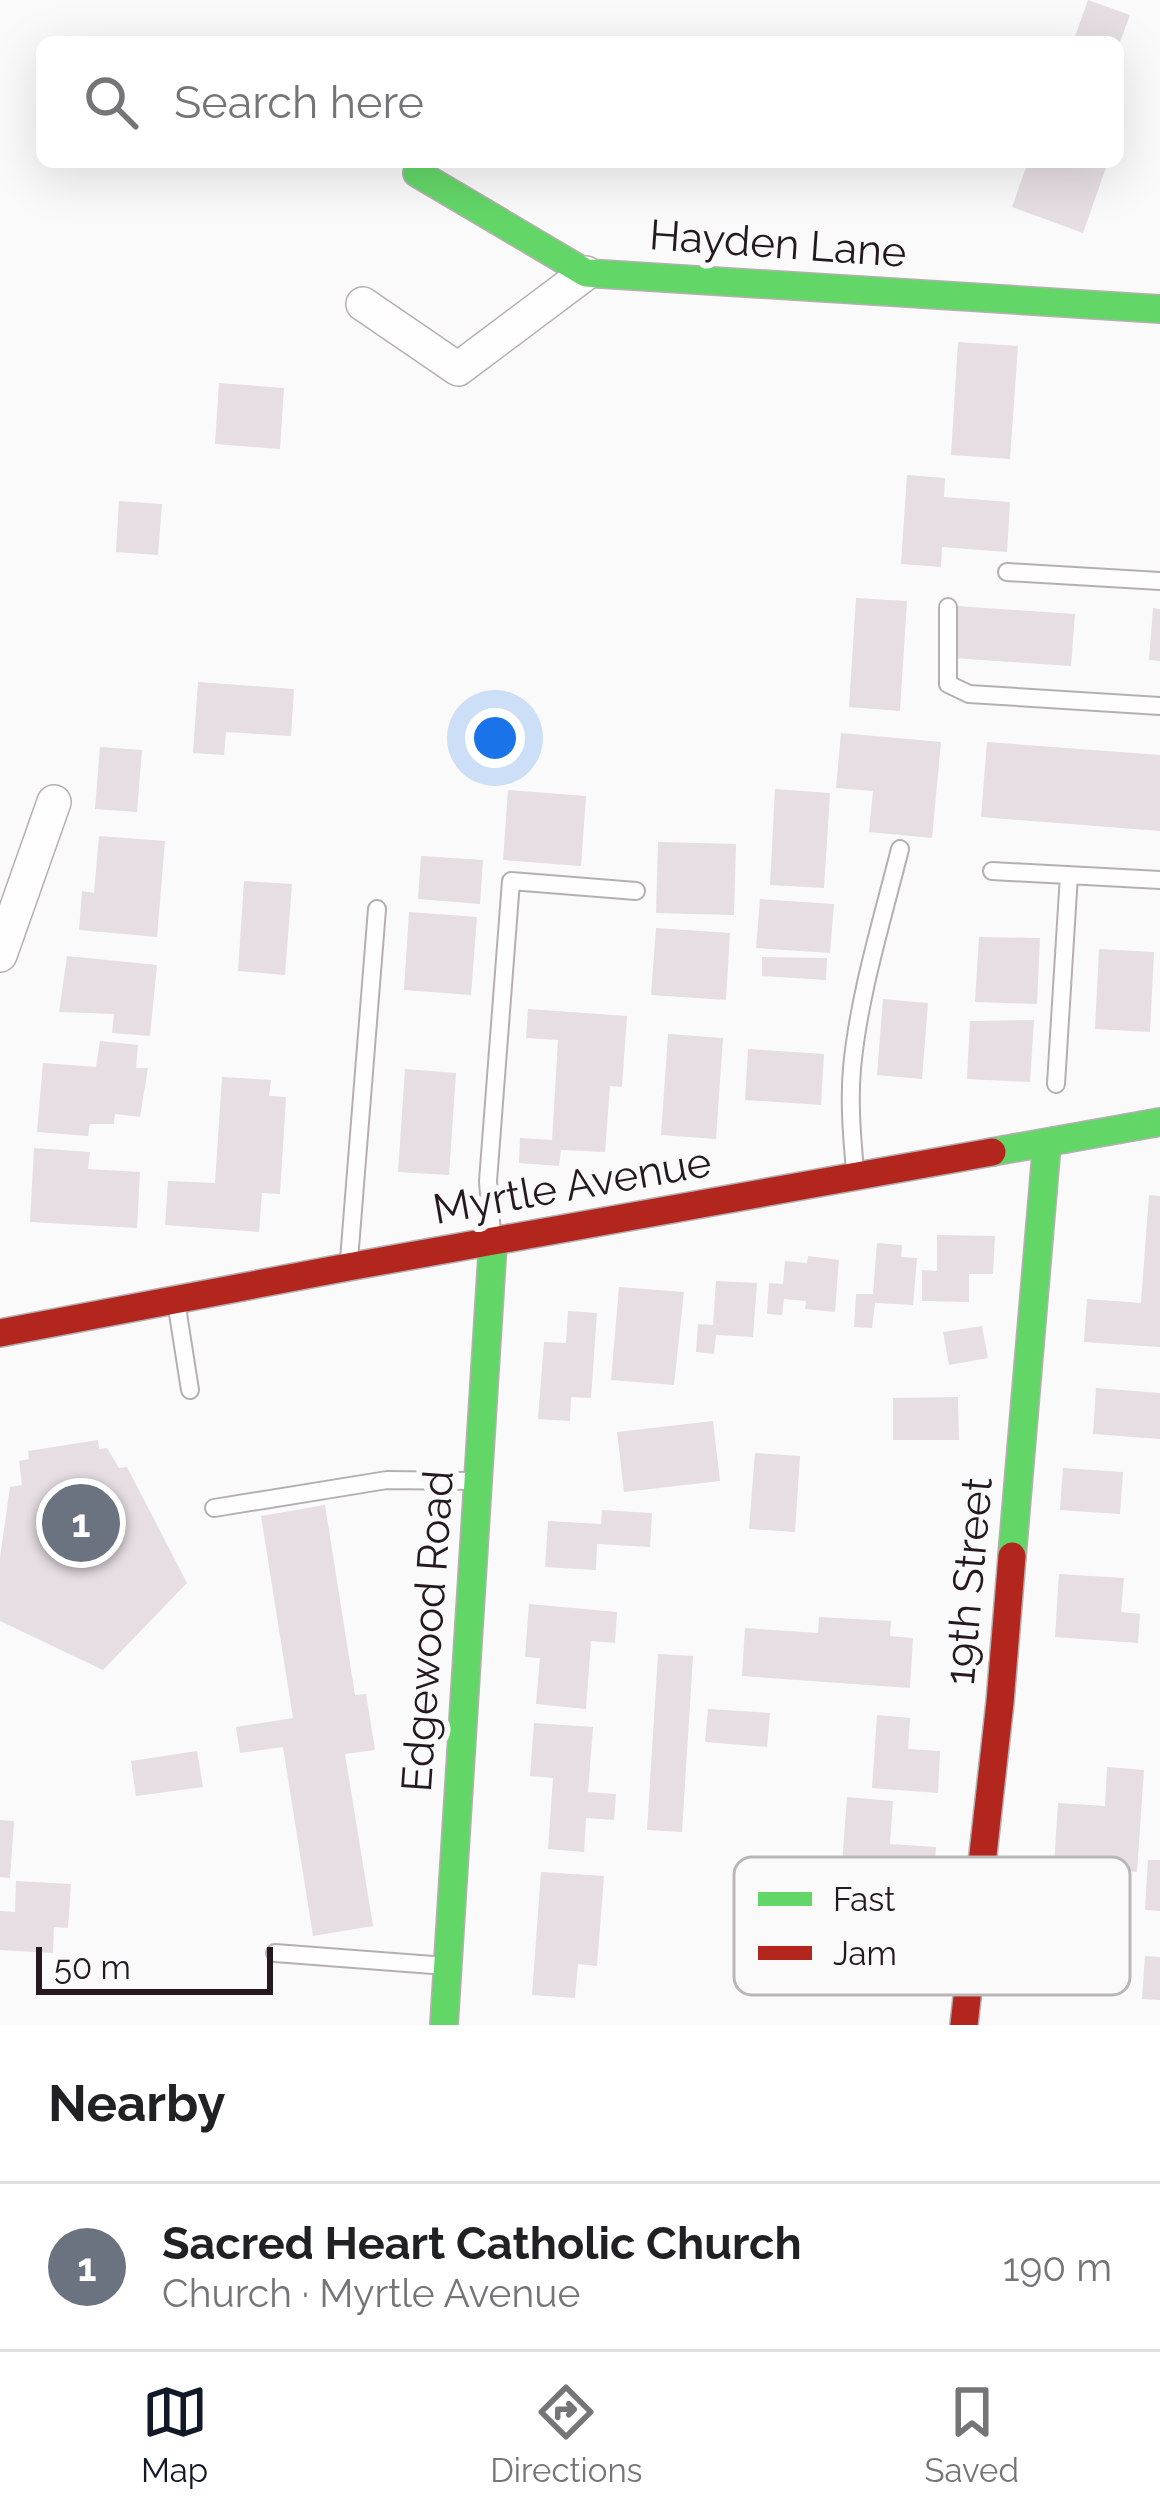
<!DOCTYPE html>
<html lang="en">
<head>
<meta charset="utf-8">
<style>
  :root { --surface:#fff; --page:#f2f2f2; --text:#202124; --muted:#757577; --line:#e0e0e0; --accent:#111827 }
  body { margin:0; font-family:Raleway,sans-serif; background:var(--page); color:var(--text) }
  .scale { position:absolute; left:36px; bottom:30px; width:237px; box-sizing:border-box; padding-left:12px; border:6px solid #25181e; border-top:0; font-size:33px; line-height:42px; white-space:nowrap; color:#25181e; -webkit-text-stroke:9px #fafafa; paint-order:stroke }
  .you { position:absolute; left:495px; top:738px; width:42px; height:42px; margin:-30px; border:9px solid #fff; border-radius:50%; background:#1a73e8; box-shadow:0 0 0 18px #1a73e833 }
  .badge { display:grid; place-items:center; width:78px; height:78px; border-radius:50%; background:var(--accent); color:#fff; font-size:39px; font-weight:700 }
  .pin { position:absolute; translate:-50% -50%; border:6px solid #fff; box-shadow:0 3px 12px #0006 }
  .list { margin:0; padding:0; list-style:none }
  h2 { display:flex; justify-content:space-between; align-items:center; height:156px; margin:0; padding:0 48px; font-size:51px }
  h2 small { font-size:39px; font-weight:400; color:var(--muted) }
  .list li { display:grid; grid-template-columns:78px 1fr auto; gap:36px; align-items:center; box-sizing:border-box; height:168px; padding:0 48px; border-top:3px solid var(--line) }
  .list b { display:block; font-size:45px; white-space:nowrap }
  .list p { margin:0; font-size:39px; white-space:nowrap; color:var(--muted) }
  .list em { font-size:39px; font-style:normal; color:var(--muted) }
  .icon { flex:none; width:66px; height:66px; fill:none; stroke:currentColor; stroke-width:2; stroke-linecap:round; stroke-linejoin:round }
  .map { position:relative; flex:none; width:1160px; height:2025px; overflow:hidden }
  .search { position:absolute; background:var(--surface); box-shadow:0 12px 48px #0002; left:36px; right:36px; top:36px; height:132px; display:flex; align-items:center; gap:30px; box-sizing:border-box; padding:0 42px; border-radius:18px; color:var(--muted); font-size:45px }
  .sheet { height:324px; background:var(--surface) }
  nav { display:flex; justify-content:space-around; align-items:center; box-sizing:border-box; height:168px; border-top:3px solid var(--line); background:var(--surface); font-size:33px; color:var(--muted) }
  nav a { display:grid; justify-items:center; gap:6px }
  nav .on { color:var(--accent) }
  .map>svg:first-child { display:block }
  .building { fill:#e6dee2 }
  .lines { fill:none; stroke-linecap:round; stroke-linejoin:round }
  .lane-casing { stroke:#b6afb2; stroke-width:20 }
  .street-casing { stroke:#b6afb2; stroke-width:36 }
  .fast-casing { stroke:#b6afb2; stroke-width:30 }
  .jam-casing { stroke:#b6afb2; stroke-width:30 }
  .lane { stroke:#fefefe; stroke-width:16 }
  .street { stroke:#fefefe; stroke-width:33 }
  .fast { stroke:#63d668; stroke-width:27 }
  .jam { stroke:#b3261e; stroke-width:27 }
  .labels { text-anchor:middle; stroke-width:12; stroke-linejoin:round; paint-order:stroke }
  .street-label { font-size:42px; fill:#25181e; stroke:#fafafa }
  .key { fill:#fafafa; stroke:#bab6b8; stroke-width:3 }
  .key-label { font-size:33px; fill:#25181e }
</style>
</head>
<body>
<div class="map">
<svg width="1160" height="2025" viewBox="0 0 1160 2025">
  <rect width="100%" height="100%" fill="#fafafa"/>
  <path class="building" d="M1088 0 1130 15 1120 42H1073Z
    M1028 162H1108L1083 233 1012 207Z
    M958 342 1018 346 1010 459 951 455Z
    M219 383 284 388 280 449 215 444Z
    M907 475 945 478 944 497 1010 502 1007 552 942 547 941 567 901 564Z
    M119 501 162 504 158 555 116 552Z
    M856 598 907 601 900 711 849 707Z
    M957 606 1075 614 1071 666 953 658Z
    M1153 608 1160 609V661L1149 660Z
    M198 682 294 689 291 736 226 732 224 755 193 753Z
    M841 733 941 742 932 838 869 832 873 791 836 788Z
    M987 742 1160 755V831L981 817Z
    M100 747 142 750 137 812 95 809Z
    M775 789 830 793 824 888 770 885Z
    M508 790 586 796 581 866 503 860Z
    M99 836 165 841 157 937 79 930 82 891 94 893Z
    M658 842 736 844 734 915 656 913Z
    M421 856 483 860 480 904 418 899Z
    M244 881 292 884 285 975 238 971Z
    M760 899 834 904 830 953 756 948Z
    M409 912 477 917 471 995 404 990Z
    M656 928 730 933 726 1000 651 995Z
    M979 937 1040 938 1037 1004 975 1002Z
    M1099 949 1154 952 1150 1032 1095 1029Z
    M67 956 157 965 150 1036 112 1033 114 1014 59 1012Z
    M762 957 827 958 826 980 762 976Z
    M883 999 928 1003 922 1079 877 1075Z
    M528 1009 627 1016 622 1087 610 1086 605 1152 561 1150 559 1166 519 1163 520 1138 552 1140 558 1040 526 1038Z
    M1034 1020 1030 1082 967 1079 970 1021Z
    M668 1034 723 1038 716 1139 661 1135Z
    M100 1041 138 1045 136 1068H148L140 1117 115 1114 114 1124H90L88 1136 37 1132 43 1063 96 1067Z
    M748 1049 824 1054 821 1105 745 1100Z
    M405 1069 456 1073 449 1175 398 1172Z
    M222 1077 271 1080 269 1096 286 1097 280 1194 262 1193 259 1232 165 1225 168 1181 215 1183Z
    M34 1148 90 1152 88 1169 140 1172 137 1228 30 1222Z
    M1149 1195 1160 1196V1347L1084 1342 1087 1299 1141 1303Z
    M937 1235 995 1236 993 1274H969V1302L922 1301V1270L937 1271Z
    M877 1243 902 1245 901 1257 917 1258 913 1305 875 1303 872 1328 854 1327 856 1294H873Z
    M808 1256 839 1260 835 1312 805 1309 806 1301 784 1299 782 1315 767 1314 769 1283 783 1284 785 1261 807 1263Z
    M716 1281 757 1283 753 1337 716 1335 714 1354 696 1352 698 1324 713 1325Z
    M619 1287 684 1292 674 1385 611 1380Z
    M568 1311 597 1313 591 1398 571 1397 570 1421 538 1419 544 1342 566 1343Z
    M982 1326 988 1358 949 1365 943 1332Z
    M1096 1388 1160 1393V1439L1093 1434Z
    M958 1397 959 1440H893V1398Z
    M713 1421 720 1481 624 1492 617 1432Z
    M98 1440 99 1449 107 1448 119 1468 127 1467 187 1583 103 1670 0 1621V1558L10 1487 22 1485 19 1461 29 1459 28 1451Z
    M755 1453 800 1456 795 1532 749 1529Z
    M1063 1468 1123 1472 1120 1514 1060 1510Z
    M325 1505 355 1695 366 1694 375 1750 345 1754 373 1926 313 1936 283 1747 240 1753 236 1727 293 1718 261 1516Z
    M602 1510 652 1513 650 1547 597 1544 596 1570 545 1567 548 1521 601 1524Z
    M1059 1574 1124 1578 1121 1612 1140 1614 1138 1643 1055 1637Z
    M529 1604 617 1612 615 1643 591 1641 586 1709 536 1704 540 1658 525 1657Z
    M819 1617 891 1621 890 1636 913 1638 910 1688 742 1676 745 1628 818 1633Z
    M658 1654 693 1656 682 1832 647 1830Z
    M708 1709 770 1713 767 1747 705 1742Z
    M877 1715 910 1718 908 1749 940 1751 938 1793 872 1788Z
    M534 1723 593 1727 588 1792 616 1794 614 1820 586 1818 584 1852 548 1849 553 1778 530 1776Z
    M197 1751 203 1787 136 1796 131 1761Z
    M1107 1767 1144 1770 1137 1872 1054 1866 1058 1803 1105 1806Z
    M847 1797 893 1801 890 1844 936 1847 933 1884 841 1878Z
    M0 1820 14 1821 10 1878 0 1877Z
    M1148 1860H1160V1911L1145 1910Z
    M541 1872 604 1876 597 1966 578 1964 575 1998 532 1995Z
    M16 1881 71 1884 68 1928 54 1927 53 1953 0 1950V1911L15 1912Z
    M1145 1956 1160 1957V2000L1142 1999Z"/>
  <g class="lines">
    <g class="lane-casing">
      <path id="lane" d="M1007 572 1160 581
        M948 607V684L969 694 1160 706
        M992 871 1160 880
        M1056 1084 1069 875
        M855 1171C852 1137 849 1102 852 1068 859 994 882 921 900 849
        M492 1235 488 1181 511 881 636 891
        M349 1260 377 909
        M176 1301 190 1390
        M214 1508 387 1480 472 1481
        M275 1953 446 1966"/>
    </g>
    <g class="street-casing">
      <path id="street" d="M363 304 458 369 586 273
        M0 955 54 802"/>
    </g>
    <g class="fast-casing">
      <path id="fast" d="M417 173 586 273 1160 309
        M992 1152 1160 1122
        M1012 1556 1047 1143
        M444 2025 493 1242"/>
    </g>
    <g class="jam-casing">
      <path id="jam" d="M0 1333 348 1267 992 1152
        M964 2025 1000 1702 1012 1556"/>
    </g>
    <use href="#lane" class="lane"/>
    <use href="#street" class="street"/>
    <use href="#fast" class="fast"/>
    <use href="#jam" class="jam"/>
  </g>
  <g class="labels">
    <g class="street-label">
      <text transform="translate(778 243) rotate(4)" y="15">Hayden Lane</text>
      <text transform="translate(572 1185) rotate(-10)" y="15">Myrtle Avenue</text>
      <text transform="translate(968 1581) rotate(-85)" y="15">19th Street</text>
      <text transform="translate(427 1631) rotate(-86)" y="15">Edgewood Road</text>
    </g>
  </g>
  <rect x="734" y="1857" width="396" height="138" rx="18" class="key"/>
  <rect x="758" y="1892" width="54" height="14" fill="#63d668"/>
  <rect x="758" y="1946" width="54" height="14" fill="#b3261e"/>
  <g class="key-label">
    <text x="833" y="1911">Fast</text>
    <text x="833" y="1965">Jam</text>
  </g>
</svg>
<div class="scale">50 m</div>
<div class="you"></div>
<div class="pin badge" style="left:81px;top:1523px;background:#6b7280">1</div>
<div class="search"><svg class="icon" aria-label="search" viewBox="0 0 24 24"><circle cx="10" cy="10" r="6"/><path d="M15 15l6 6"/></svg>Search here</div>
</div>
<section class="sheet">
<h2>Nearby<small></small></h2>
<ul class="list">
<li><span class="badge" style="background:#6b7280">1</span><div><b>Sacred Heart Catholic Church</b><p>Church · Myrtle Avenue</p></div><em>190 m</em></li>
</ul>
</section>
<nav>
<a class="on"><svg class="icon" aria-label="map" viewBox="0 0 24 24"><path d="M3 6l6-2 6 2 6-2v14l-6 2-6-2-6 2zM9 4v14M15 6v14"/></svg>Map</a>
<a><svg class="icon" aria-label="directions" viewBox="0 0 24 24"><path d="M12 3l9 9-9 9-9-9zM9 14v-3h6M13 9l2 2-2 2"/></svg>Directions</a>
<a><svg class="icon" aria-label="saved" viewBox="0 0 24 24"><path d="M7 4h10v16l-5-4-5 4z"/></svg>Saved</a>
</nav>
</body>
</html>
